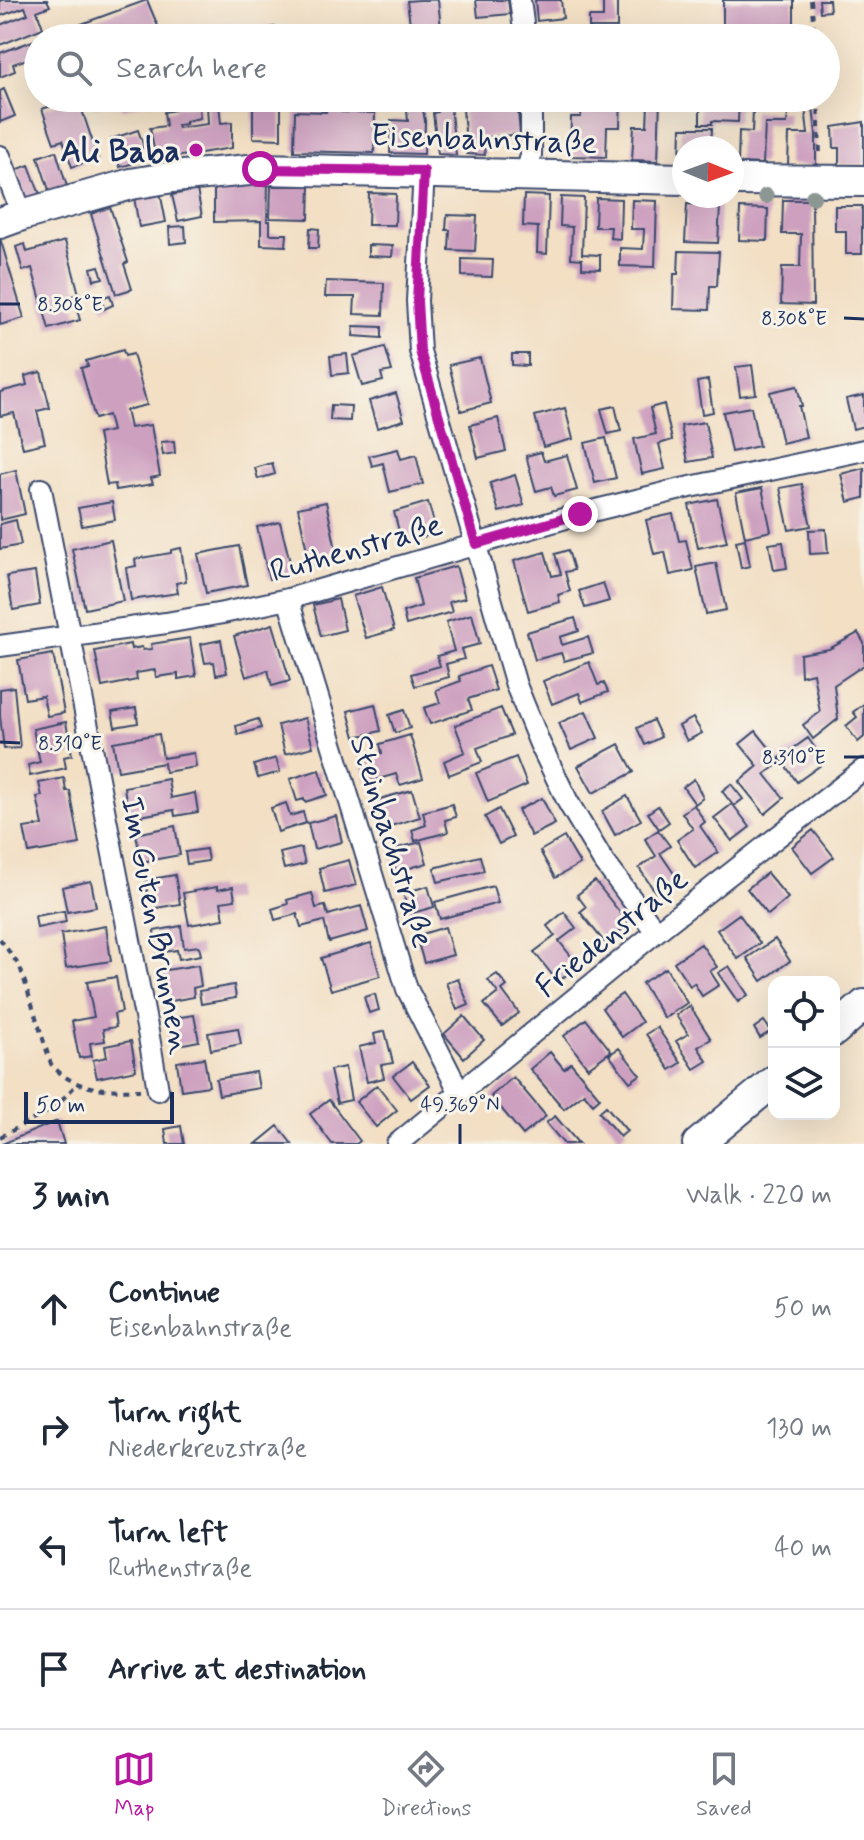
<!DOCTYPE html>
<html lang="en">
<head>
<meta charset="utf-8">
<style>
  :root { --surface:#fff; --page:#f2f2f3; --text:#1f2937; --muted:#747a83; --line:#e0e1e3; --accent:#b5179e }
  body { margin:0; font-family:Mynerve,sans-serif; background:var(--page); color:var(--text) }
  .controls { position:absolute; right:24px; bottom:24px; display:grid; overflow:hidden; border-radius:16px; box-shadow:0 8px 32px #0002 }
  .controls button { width:72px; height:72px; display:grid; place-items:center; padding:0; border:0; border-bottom:2px solid var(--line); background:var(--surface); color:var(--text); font:40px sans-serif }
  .compass { position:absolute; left:672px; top:136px; width:72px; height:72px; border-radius:50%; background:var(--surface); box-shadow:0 8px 32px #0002; rotate:91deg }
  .scale { position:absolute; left:24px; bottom:20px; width:150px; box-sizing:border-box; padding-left:8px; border:4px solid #1b2f5e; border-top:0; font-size:22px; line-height:28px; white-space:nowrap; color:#1b2f5e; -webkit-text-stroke:6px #f7f3e8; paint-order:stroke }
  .stop { position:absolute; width:24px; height:24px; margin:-18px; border:6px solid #b5179e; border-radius:50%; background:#fff }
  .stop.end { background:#b5179e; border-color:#fff; box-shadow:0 2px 8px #0008 }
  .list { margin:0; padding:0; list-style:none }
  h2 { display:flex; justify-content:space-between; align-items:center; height:104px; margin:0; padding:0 32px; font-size:34px }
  h2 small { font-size:26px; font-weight:400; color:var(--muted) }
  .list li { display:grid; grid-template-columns:52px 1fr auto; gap:24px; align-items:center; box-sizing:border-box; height:120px; padding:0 32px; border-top:2px solid var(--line) }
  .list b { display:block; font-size:30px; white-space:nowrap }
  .list p { margin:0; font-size:26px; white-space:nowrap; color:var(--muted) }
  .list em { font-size:26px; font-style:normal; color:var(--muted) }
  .icon { flex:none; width:44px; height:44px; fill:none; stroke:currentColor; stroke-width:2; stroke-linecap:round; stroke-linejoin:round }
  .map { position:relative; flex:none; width:864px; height:1144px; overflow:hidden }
  .search { position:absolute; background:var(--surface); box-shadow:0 8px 32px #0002; left:24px; right:24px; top:24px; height:88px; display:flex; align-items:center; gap:20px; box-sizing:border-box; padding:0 28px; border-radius:44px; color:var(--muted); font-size:30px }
  .sheet { height:584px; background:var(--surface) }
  nav { display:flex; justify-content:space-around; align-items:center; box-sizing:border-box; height:112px; border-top:2px solid var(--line); background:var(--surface); font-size:22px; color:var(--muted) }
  nav a { display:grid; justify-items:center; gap:4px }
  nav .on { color:var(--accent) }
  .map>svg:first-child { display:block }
  .building { fill:#cda0c0 }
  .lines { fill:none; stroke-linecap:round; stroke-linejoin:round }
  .minor-casing { stroke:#3b496d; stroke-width:24 }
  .secondary-casing { stroke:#3b496d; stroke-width:34 }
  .path { stroke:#3b496d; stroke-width:4; stroke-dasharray:6 6; stroke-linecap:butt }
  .minor { stroke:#fff; stroke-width:20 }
  .secondary { stroke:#fff; stroke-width:30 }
  .tree { fill:#8c9693 }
  .route { stroke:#b5179e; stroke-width:10 }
  .ticks { fill:none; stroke:#1b2f5e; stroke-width:3 }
  .poi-dot { fill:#b5179e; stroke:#f7f3e8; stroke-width:3 }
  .labels { text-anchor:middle; stroke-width:6; stroke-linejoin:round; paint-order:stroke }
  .street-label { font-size:32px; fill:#1b2f5e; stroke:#f7f3e8 }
  .poi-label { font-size:32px; font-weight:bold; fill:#1b2f5e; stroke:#f7f3e8; text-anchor:end }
  .ticks-label { font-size:20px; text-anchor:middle; fill:#1b2f5e; stroke:#f7f3e8; stroke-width:6; stroke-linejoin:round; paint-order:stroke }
</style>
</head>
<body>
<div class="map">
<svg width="864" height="1144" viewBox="0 0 864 1144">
  <rect width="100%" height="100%" fill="#f7f3e8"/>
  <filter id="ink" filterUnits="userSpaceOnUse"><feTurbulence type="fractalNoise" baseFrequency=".0125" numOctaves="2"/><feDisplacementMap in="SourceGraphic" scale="16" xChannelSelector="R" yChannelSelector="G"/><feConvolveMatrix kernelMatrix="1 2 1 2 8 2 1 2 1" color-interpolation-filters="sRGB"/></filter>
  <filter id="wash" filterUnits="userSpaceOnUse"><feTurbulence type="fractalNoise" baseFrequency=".006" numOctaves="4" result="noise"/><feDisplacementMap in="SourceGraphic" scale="32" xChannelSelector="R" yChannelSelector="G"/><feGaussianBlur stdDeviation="1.8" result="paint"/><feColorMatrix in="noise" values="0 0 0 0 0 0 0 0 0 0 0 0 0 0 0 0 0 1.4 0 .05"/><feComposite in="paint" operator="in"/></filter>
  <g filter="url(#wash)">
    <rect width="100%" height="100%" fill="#f2dfc4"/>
    <g id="blocks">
      <path class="building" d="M0 0H47L50 6 37 11 43 28 0 45V25L28 14 25 7 0 16Z
        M147 0 160 31 140 38H43Z
        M419 0H438L442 38H433L432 30 411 32 407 1Z
        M476 0H508L510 14 478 17Z
        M535 0H561L563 18 537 21Z
        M603 0H617V28H589V17H603Z
        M723 0H794V33L723 34Z
        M819 0H829L830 11 820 12Z
        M275 27 277 38H250L249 31Z
        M38 39V55L13 64 15 71 0 77V53Z
        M4 89 15 116 0 122V91Z
        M76 98H78L98 158 72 167 63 140 54 143 42 109Z
        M91 98H156V99L122 110 119 99 94 107Z
        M323 98H339L341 112 375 113 374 153 294 151 295 111 326 112Z
        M374 98H387L388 106 375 108Z
        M421 98 425 121 424 154 390 153 391 120 408 121 406 99Z
        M436 98H449L456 155 438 154 433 113 438 112Z
        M462 98H517L520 134 483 138 485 155 467 154Z
        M582 98H621L620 127H607L606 157 570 156 571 117H581Z
        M636 98H660L658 161 632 160 634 126H647L648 104 635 103Z
        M713 102H739L738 122 712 121V124H700V106H713Z
        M219 104 221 123 232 122V148L156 160 150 128 166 126 164 112 175 110 174 107 199 105 200 118 186 121V124L177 125 178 128 208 124 207 105Z
        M253 105H281V139L253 138Z
        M805 107H813L816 134V166L788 165 789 134H808Z
        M753 111 788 112 787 124H765L763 164 738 163 739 131 752 132Z
        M864 122V165H839V148H834L833 127Z
        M681 128H712L711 148H684V161H680Z
        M138 130 144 147 135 151 138 162 120 167 111 139Z
        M56 151 68 190 51 196 38 157Z
        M29 165 42 200 29 205 16 170Z
        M268 182 267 221H270V234H287L286 246 261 245V221L214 222V185Z
        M271 186H310L309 219 270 218Z
        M197 190 202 216 178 221 172 195Z
        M160 192 166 222 139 227 134 197Z
        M369 193 396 194 395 225H368Z
        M524 195 549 196 547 254 537 253 538 227 523 226Z
        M561 197 584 198 582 254 600 255V269L582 268V259L571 258 572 227 560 226Z
        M596 198 621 199 620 239 610 238 611 227H595Z
        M632 200 657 201 655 267 620 266V248L643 249 644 229H631Z
        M783 200H812L813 305 781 304 782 267H800L801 234H782Z
        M687 204 720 206 718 243 685 242Z
        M835 206H862V254H846V231H835Z
        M110 207 128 262 124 264 132 289 116 294 91 214Z
        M740 208 768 209 767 241 739 240Z
        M447 215 477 216 475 251 449 250 450 230H446Z
        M185 226 186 242 170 244 169 227Z
        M310 228 319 229 318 248H309Z
        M0 238 24 318 0 325Z
        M65 241 79 294 73 296 80 320 49 329 32 268 23 271 16 247 25 244 27 252Z
        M368 245 393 246 392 257 368 256Z
        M679 251 719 252 717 286H710L709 310 673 309 674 274H678Z
        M462 259 493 260 492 277 462 276Z
        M99 266 103 278 94 280 91 268Z
        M326 281 384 283 383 315 354 314 355 297H325Z
        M110 295 113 305 104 309 101 298Z
        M354 326 382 327V338L353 336Z
        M385 347 392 371 381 373 383 381 362 386 353 356Z
        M123 350 125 356 133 354 147 405 126 410 130 428 151 425 160 476 151 478 153 484 116 490 115 484 107 485 98 434 112 431 108 415 95 419 81 368 88 366 86 361Z
        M347 354 349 373 332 375 330 356Z
        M512 354H528V366L512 365Z
        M480 358 491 403 461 411 449 365Z
        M752 365 756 394 740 396 736 367Z
        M41 372 50 408 37 411 45 443 23 448 14 413 0 416V392L27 385 25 376Z
        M708 380 713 412 702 414 697 382Z
        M797 386 802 406H799L806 437 782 443 770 392Z
        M396 393 404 420 377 428 369 401Z
        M864 395V426L853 429 846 399Z
        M664 404 672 440 659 444 665 469 642 474 634 439 656 434 650 408Z
        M331 405 351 406 350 421 330 420Z
        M615 406 621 431 608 434 601 409Z
        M751 407 759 446 731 452 723 412Z
        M565 408 573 439 543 447 535 416Z
        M498 418 506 451 478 458 470 425Z
        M705 422 712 458 688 462 681 426Z
        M606 438 616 478 595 483 585 443Z
        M174 441 175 453 163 455 161 442Z
        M398 449 401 459 416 455 423 484 390 492 383 463 372 466 369 456Z
        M541 452 544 461 567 455 577 490 554 496 551 487 536 491 526 456Z
        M272 463 275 474 258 479 255 468Z
        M864 468V498L848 502 841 474Z
        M16 470 25 514 0 520V474Z
        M515 475 524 505 499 512 490 483Z
        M802 484 811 526 789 530 780 488Z
        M762 488 771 531 745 537 736 493Z
        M717 499 727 542 698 548 689 505Z
        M112 502 115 520 82 526 78 508Z
        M326 502 338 559 310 565 298 508Z
        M428 502 437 533 402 543 394 512Z
        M673 514 679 541 686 540 693 570 670 575 665 552 654 554 646 520Z
        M16 520 21 545 0 549V524Z
        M280 522 293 574 269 579 257 527Z
        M826 529 828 553 810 554 809 530Z
        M745 539 750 566 741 568 736 541Z
        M111 540 123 601 85 609 72 549Z
        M783 542 787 568 774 570 769 544Z
        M239 546 247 585 206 593 198 554Z
        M181 548 186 581 176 583 178 593 131 600 126 568 136 566 135 559 171 553V550Z
        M568 550 574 570 565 572 570 591 558 595 560 602 528 611 514 561 545 552 552 576 561 574 555 554Z
        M716 563 726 610 706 614 696 567Z
        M456 566 465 598 449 602 452 612 406 625 403 612 421 606 414 578Z
        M35 572 40 605 13 610 7 576Z
        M603 583 609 601 585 608 579 591Z
        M382 587 394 630 366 638 353 596Z
        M338 599 345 630 321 636 313 605Z
        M472 614 480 644 461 649 464 659 446 664 449 677 415 686 411 674 440 666 437 656 454 651 446 622Z
        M575 618 579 631 560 637 562 645 588 637 593 653 564 661 561 653 535 660 527 632Z
        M273 624 290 681 272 686 268 670 246 677 234 636Z
        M858 633 864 643V665L834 685 838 719 813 739 803 725 820 712 813 673 801 676 800 654 829 649Z
        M190 638 196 676 178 679V674L156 677 155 670 136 673 137 680 102 687 95 651 130 644 131 649 142 647 143 650 152 649 151 644Z
        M221 640 227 673 216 675 214 662 205 663 201 644Z
        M53 654 64 713 47 716 43 696 25 699 18 660Z
        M589 662 598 685 604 683 608 692 582 702 579 693 552 704 543 681Z
        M488 666 496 690 468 699 472 710 430 724 424 708 440 703 436 690 461 681 459 676Z
        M14 687 20 748 4 749 0 716V689Z
        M375 704 381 731 355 737 348 711Z
        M864 704V737L858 742 846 726 857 717 853 712Z
        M136 708 138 723 115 727 112 712Z
        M501 708 512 735 477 748 482 762 449 775 444 761 465 752 455 725Z
        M404 710 410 728 395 733 389 715Z
        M586 711 598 738 571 750 559 723Z
        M305 718 313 747 285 754 278 725Z
        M693 718 702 733 687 741 679 726Z
        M258 719 261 728 238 735 236 726Z
        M653 720 661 737 645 745 637 728Z
        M66 722 72 755 64 757 66 768 30 776 28 765 40 762 33 729Z
        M756 731 781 762 765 774 784 798 765 814 739 782 758 766 740 744Z
        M159 734 163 758 194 753 196 767 165 772 164 763 118 771 113 742Z
        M410 735 423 778 400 785 396 774 368 782 361 759 382 753 380 744Z
        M808 738 825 762 797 782 780 758Z
        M619 744 634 772 593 793 578 766Z
        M516 757 527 785 488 802 476 773Z
        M276 758 280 772 258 778 254 765Z
        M319 770 327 795 305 802 304 799 297 801 290 779Z
        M64 778 66 791H70L80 844 29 853 24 828 43 825 37 797 42 796 39 783Z
        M168 779 171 798 195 793 198 812 175 816 174 810 129 818 124 787Z
        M694 779 703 798 695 804 683 787Z
        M731 784 743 799 734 806 750 827 732 841 714 818 732 804 722 791Z
        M412 790 420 817 384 828 376 800Z
        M627 796 641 820 615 835 602 811Z
        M542 798 555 824 531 836 518 810Z
        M286 803 290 816 303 812 306 823 278 832 271 808Z
        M452 804 456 817 445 820 448 832 415 841 412 830 426 825 423 812Z
        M694 805 705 822 700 826 718 852 695 868 677 840 693 829 682 813Z
        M658 806 669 822 659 829 648 813Z
        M499 809 513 837 499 844 485 817Z
        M336 816 342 842 314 849 308 823Z
        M175 826 180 855 141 862 136 834Z
        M658 830 670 846 660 853 677 878 656 893 639 868 656 856 645 839Z
        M813 830 834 857 812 873 792 847Z
        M564 837 580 864 555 878 540 851Z
        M421 842 427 863 396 872 390 850Z
        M301 848 305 864 284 869 280 853Z
        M206 849 208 861 187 864 185 852Z
        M480 856 484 871 438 882 434 868Z
        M349 860 356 885 325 893 319 868Z
        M767 873 788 898 768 915 747 889Z
        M175 875 180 904 150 909 145 880Z
        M91 881 96 907 67 912 62 887Z
        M595 881 629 924 605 943 580 912 586 907 577 895Z
        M428 886 434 907 409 914 403 893Z
        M493 886 498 903 440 919 435 902Z
        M217 887V890L233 887 235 900 221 902 224 919 189 925 183 893Z
        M312 893 316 908 325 906 328 915 361 906 368 931 329 942 324 921 301 927 297 914 275 920 272 909 288 904 287 900Z
        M64 911 66 922 37 928 35 916Z
        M564 912 576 928 559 941 578 965 558 982 534 952 555 936 547 926Z
        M739 914 760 943 738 959 717 930Z
        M106 926 111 961 66 968 61 934Z
        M181 926 184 948 199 946 201 955 179 959 177 950 158 953 154 931Z
        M445 927 453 955 424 963 416 936Z
        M775 939 790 961 762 981 747 958Z
        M371 943 380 976 331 990 321 958Z
        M701 944 717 967 710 971 719 985 702 996 694 983 690 986 674 962Z
        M198 965 201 986 193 988 194 997 165 1002 160 971Z
        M729 966 748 995 738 1002 718 973Z
        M666 968 687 1003 664 1018 642 983Z
        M497 974 507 986 502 990 519 1013 502 1026 484 1004 498 993 488 980Z
        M116 977 122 1012 114 1014 116 1027 103 1029 105 1041 90 1043 92 1056 79 1058 72 1021 94 1017 87 982Z
        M458 979 469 1005 457 1010 446 983Z
        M234 985 236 998 201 1004 199 991Z
        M375 994 379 1010 369 1013 364 997Z
        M622 994 642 1022 622 1037 602 1008Z
        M690 1006 711 1039 698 1047 707 1061 694 1069 676 1041 688 1034 676 1015Z
        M194 1015 199 1041 173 1046 168 1019Z
        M464 1016 484 1040 464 1058 444 1034Z
        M586 1019 611 1051 588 1068 564 1036Z
        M764 1021 771 1031 760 1038 754 1028Z
        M657 1027 681 1063 670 1070 646 1034Z
        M238 1028 241 1044 211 1050 208 1033Z
        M385 1031 393 1063 381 1065 384 1078 367 1082 359 1047 376 1043 374 1034Z
        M131 1041 136 1070 97 1078 93 1060 107 1057 105 1046Z
        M619 1048 640 1075 630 1082 609 1055Z
        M550 1052 564 1069 571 1063 600 1098 593 1104 584 1093 564 1109 530 1069Z
        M204 1058 209 1086 181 1090 177 1062Z
        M412 1062 430 1085 411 1099 393 1076Z
        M345 1067 351 1100 337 1103 330 1070Z
        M256 1072 259 1088 219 1095 216 1079Z
        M513 1077 546 1116 523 1135 491 1096Z
        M377 1085 397 1110 376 1127 356 1102Z
        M329 1100 360 1141 356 1144H332L310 1114Z
        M606 1106 627 1131 620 1137 599 1112Z
        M555 1116 579 1144H564L546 1123Z
        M57 1121 64 1144H2Z
        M181 1126 184 1144H167L165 1129Z
        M278 1126 292 1144H256Z"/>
    </g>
  </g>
  <g filter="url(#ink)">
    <use href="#blocks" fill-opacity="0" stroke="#3b496d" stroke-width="2"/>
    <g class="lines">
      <g class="minor-casing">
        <path id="minor" d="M520 0 525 38
          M0 156 22 215
          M424 171 417 301 420 351 516 685 540 744 568 802 602 859 656 932
          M526 175 531 155V98
          M41 489 149 1037 158 1090
          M288 599 407 989 460 1093
          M0 646 166 623 223 613 288 599 580 514 681 489 864 450
          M397 1144 656 932 864 769"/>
      </g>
      <g class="secondary-casing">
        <path id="secondary" d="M732 180 864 181
          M0 223 22 215 131 184 173 177 260 169 684 179
          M834 1031 864 1005
          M698 1144 774 1081"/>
      </g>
      <path class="path" d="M811 0 815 38
        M818 98 820 155
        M0 939 20 967 51 1064C76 1093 106 1089 140 1090
        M0 1137 53 1109 77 1084"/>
      <use href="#minor" class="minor"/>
      <use href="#secondary" class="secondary"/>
    </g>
    <g class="tree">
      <circle cx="766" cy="196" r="8"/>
      <circle cx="813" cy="197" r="8"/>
    </g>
  </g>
  <g class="lines" filter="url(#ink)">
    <path class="route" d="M260 169 424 171 417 301 420 351 476 544 580 514"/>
  </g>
  <path class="ticks" d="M0 304H20M844 318 864 319M0 742 20 743M844 757H864M460 1144V1124"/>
  <circle class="poi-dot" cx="196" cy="150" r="8"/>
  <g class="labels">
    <g class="street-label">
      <text transform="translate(484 138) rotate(2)" y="11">Eisenbahnstraße</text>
      <text transform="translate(356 547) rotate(-16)" y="11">Ruthenstraße</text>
      <text transform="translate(393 841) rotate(73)" y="11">Steinbachstraße</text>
      <text transform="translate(157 925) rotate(79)" y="11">Im Guten Brunnen</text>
      <text transform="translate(611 932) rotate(-39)" y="11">Friedenstraße</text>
    </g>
    <g class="poi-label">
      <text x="180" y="161">Ali Baba</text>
    </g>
  </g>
  <g class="ticks-label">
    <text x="70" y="311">8.308°E</text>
    <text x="794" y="325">8.308°E</text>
    <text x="70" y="750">8.310°E</text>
    <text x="794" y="764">8.310°E</text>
    <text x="460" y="1111">49.369°N</text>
  </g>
</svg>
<div class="controls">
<button><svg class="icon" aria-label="locate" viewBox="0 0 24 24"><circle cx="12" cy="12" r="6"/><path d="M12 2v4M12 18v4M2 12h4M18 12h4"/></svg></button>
<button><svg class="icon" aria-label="layers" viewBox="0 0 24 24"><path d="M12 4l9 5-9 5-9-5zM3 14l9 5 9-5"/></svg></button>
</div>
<svg class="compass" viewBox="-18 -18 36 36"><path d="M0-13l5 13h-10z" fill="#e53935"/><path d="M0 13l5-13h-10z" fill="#747a83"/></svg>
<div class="scale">50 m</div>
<div class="stop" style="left:260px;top:169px"></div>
<div class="stop end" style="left:580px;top:514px"></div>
<div class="search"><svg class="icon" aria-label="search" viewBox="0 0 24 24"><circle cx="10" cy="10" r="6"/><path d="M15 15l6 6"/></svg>Search here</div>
</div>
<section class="sheet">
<h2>3 min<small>Walk · 220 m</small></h2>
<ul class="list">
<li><svg class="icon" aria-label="ahead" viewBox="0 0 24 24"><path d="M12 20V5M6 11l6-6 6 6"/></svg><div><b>Continue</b><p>Eisenbahnstraße</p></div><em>50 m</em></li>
<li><svg class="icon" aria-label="right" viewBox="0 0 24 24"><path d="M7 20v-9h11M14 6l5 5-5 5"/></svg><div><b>Turn right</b><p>Niederkreuzstraße</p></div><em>130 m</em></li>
<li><svg class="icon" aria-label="left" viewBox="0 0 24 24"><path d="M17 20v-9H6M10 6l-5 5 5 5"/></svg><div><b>Turn left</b><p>Ruthenstraße</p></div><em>40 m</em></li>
<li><svg class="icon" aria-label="arrive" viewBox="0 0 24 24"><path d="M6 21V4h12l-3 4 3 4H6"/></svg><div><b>Arrive at destination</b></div></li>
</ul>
</section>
<nav>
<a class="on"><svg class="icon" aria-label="map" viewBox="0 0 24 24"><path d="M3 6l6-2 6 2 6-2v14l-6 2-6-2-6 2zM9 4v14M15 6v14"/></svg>Map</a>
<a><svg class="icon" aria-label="directions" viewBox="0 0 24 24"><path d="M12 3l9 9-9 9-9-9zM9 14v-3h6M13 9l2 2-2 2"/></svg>Directions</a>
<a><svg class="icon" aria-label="saved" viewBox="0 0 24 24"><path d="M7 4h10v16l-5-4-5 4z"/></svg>Saved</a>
</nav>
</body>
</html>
